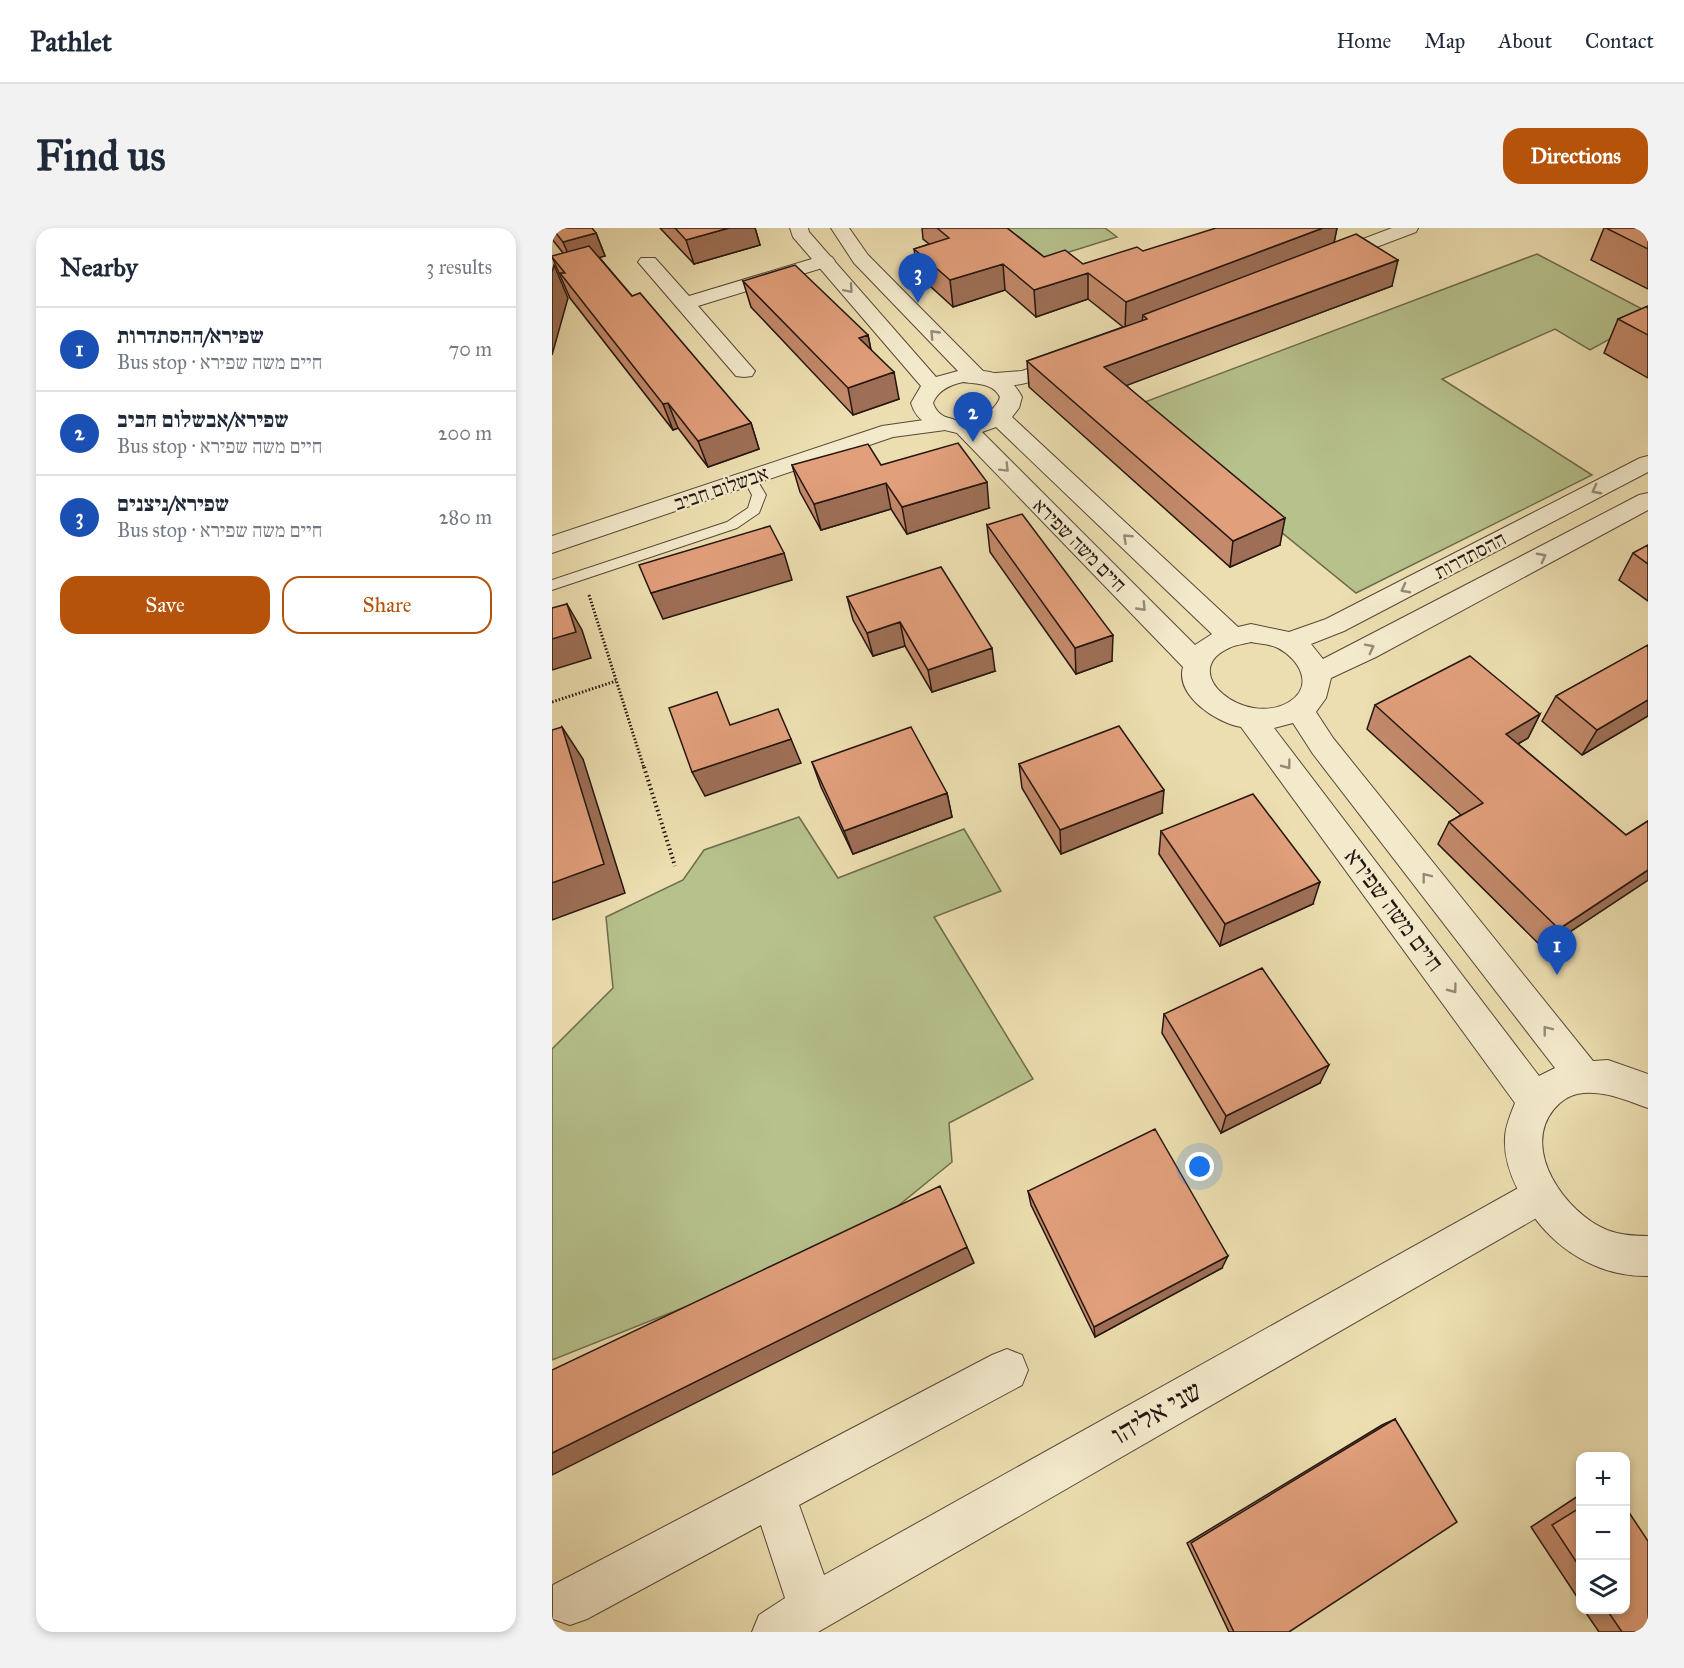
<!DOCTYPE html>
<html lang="en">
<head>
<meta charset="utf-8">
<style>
  :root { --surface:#fff; --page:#f2f2f3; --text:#1f2937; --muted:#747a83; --line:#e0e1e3; --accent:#b45309 }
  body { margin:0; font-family:"IM FELL Great Primer","Frank Ruhl Libre",serif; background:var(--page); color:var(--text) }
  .controls { position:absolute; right:18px; bottom:18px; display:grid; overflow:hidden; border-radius:12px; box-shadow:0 3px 9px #0003 }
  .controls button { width:54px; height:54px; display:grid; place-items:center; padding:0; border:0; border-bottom:2px solid var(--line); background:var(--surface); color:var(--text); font:30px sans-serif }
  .you { position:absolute; left:648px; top:939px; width:21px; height:21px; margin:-15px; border:4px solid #fff; border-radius:50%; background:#1a73e8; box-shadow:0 0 0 9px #1a73e833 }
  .badge { display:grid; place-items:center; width:39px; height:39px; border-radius:50%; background:var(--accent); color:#fff; font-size:20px; font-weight:700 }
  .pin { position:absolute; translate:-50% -50px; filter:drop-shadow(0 2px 3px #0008) }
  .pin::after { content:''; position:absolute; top:32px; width:21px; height:18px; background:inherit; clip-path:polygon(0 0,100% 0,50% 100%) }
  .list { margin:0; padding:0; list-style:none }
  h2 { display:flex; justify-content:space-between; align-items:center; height:78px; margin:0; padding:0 24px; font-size:26px }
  h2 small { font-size:20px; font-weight:400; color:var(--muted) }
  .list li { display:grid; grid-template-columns:39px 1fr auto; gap:18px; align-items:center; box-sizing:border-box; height:84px; padding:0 24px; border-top:2px solid var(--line) }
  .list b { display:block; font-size:22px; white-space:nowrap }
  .list p { margin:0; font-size:20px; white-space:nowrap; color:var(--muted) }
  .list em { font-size:20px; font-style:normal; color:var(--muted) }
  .actions { display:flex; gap:12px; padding:18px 24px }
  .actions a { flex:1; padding:14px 0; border:2px solid var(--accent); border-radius:18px; text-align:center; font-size:21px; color:var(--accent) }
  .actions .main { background:var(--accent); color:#fff }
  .icon { flex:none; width:33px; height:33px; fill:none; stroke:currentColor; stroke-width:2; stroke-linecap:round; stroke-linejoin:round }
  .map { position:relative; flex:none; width:1096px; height:1404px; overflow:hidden; border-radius:18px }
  header { display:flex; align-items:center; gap:36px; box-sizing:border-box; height:84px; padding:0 30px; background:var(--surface); border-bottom:2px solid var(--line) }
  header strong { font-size:28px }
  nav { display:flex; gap:33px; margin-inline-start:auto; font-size:21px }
  .intro { display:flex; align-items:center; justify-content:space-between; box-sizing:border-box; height:144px; padding:0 36px }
  h1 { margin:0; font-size:42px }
  .button { padding:15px 27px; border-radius:18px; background:var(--accent); color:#fff; font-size:21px; font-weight:700 }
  main { display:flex; gap:36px; padding:0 36px }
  aside { flex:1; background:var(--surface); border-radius:18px; box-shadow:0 3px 9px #0003 }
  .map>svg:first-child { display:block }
  .green { fill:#b6c18c; stroke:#6e6c4e; stroke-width:1.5 }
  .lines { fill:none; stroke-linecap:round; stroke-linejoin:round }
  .service-casing { stroke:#574838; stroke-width:2 }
  .minor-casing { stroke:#574838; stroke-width:2 }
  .tertiary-casing { stroke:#574838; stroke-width:2 }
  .path-far1 { stroke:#251610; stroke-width:3; stroke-dasharray:1.5 2; stroke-linecap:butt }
  .path { stroke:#251610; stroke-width:4; stroke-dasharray:1.5 3; stroke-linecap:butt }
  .service { fill:#f3eacc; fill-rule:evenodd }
  .minor { fill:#f3eacc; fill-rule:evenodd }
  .tertiary { fill:#f3eacc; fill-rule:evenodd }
  .wall { fill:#c2896a; stroke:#251610; stroke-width:1.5 }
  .shaded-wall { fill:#9e6f56; stroke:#251610; stroke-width:1.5 }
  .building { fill:#e19f7b; stroke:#251610; stroke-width:1.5 }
  .oneway { stroke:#968b77 }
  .labels { text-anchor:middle; stroke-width:4.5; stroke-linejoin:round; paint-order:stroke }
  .far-street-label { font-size:20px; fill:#251610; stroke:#f3eacc }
  .street-label { font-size:24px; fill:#251610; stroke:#f3eacc }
  .near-street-label { font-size:28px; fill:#251610; stroke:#f3eacc }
</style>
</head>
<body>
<header>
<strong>Pathlet</strong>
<nav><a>Home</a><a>Map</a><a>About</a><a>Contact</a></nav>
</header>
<div class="intro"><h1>Find us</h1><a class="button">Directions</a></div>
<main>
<aside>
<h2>Nearby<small>3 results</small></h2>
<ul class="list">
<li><span class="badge" style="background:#1a4fb4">1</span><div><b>שפירא/ההסתדרות</b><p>Bus stop · חיים משה שפירא</p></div><em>70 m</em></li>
<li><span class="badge" style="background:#1a4fb4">2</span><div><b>שפירא/אבשלום חביב</b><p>Bus stop · חיים משה שפירא</p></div><em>200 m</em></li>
<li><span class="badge" style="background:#1a4fb4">3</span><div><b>שפירא/ניצנים</b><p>Bus stop · חיים משה שפירא</p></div><em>280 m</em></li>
</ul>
<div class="actions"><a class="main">Save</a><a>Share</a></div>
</aside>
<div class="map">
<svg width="1096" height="1404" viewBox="0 0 1096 1404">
  <rect width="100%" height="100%" fill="#ecdeb0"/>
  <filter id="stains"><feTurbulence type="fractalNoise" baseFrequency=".00333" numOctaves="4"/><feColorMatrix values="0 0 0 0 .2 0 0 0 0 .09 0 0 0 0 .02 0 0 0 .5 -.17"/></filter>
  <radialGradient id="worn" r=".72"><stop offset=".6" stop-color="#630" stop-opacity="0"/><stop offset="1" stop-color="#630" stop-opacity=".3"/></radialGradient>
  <path class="green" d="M439 0H553L565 9 482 35Z
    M985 26 1096 84V90L1038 122 1003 101 890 151 1040 247 804 365 577 180Z
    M247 589 286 650 412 601 449 663 382 689 481 851 397 895 400 934 315 1003 269 1025 0 1132V821L61 760 54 689 131 652 152 622Z"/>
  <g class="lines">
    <g class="service-casing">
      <path id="service" d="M197 246 202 247 214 267 207 285 185 300 0 362V352L175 294 196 280 200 267 191 250Z"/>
    </g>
    <g class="minor-casing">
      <path id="minor" d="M840 0H866L864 4 785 34H771L768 30 771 26Z
        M273 27 280 29 283 33 280 37 146 78 203 143 200 148 192 149 184 148 86 34 89 30H103L137 68Z
        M517 126 525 127 528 132 525 137C495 148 463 164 431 156L428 151 431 146 470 143Z
        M393 189 401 191 404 196 401 201 341 209 0 325V308L330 198Z
        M986 949 1000 955 1005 968 1000 981 266 1404H200L207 1387 233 1370 209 1297 35 1391 18 1397 1 1391V1357L440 1127 455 1121 470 1127 476 1142 470 1157 247 1277 272 1347Z"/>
    </g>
    <g class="tertiary-casing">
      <path id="tertiary" d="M238 0H256L257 4 384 149 406 143 302 35 279 0H297L316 27 431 143C450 145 461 152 470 169L467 180 460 189 686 399 699 396 737 404 774 391 1088 230 1096 228V244L792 403 759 416 771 431 1087 267 1096 265V282L824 429 779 450 774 470 764 484 781 510 1041 833 1056 832 1096 846V880C1073 872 1050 861 1025 866 1016 868 1008 874 1002 881 968 922 1014 985 1055 1002 1068 1007 1082 1008 1096 1008V1048C1039 1049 990 1013 966 962 958 946 952 929 953 910 953 899 959 885 963 875L689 499C665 495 623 468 631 439L405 205C385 200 366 198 359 175L369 158 241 9ZM411 154C425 156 441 155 448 169 440 195 390 203 381 175 386 162 398 157 411 154ZM444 199 660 406 643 417 430 204ZM699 414C708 416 718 416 726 420 747 431 763 458 737 474 693 500 624 444 677 420 683 417 692 416 699 414ZM741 495 761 526 1003 840 987 848 722 500Z"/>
    </g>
    <path class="path-far1" d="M37 367 92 540
      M0 474 64 453"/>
    <path class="path" d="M92 539 123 638"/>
    <use href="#service" class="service"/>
    <use href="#minor" class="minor"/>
    <use href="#tertiary" class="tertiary"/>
  </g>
  <path class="wall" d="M0 0 44 5 53 28 47 29 80 68 199 195 207 221 156 239 126 200 121 202 18 70 0 29 11 25 0 11Z
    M108 0H203L208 17 142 36Z
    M370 0H455L492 29 531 36 591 23 785 0 782 14 840 58 574 157 728 317 678 339 477 159 475 133 571 99 536 71 484 89 453 62 401 79 366 47 362 21 377 16 371 11Z
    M1052 0H1096V61L1039 32Z
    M191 53 316 107 319 122 347 171 301 187 199 79Z
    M1096 78V150L1052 125 1066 91Z
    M240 237H329L437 280 355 306 339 281 269 302 248 264Z
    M435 297 560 433 524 446 438 324Z
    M1096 317V373L1067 352 1081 325Z
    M295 369 443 443 380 464 353 418 321 428 301 392Z
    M1096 417V488L1030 527 990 493 1004 468Z
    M823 477 988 486 976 510 966 516 1074 607 1096 593V652L992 721 886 616 897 594 909 587 815 501Z
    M260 534 395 565 400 589 301 626 269 559Z
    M467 536 610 585 509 626 470 560Z
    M609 603 761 676 668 718 607 626Z
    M612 786 768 855 669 905 610 805Z
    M476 963 670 1040 543 1109 479 977Z
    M843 1191 737 1404H677L635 1315 830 1197Z
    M1029 1266V1375L979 1299Z
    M1032 1382H1074L1096 1404H1047Z"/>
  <path class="shaded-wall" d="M177 0H203L208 17 142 36 134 12Z
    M771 0H785L781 20 591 87 590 94 573 101 574 74Z
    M44 5 53 28 21 37 11 14Z
    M846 32 840 58 552 166V139Z
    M451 36 453 62 401 79 398 52Z
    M2 37 16 70 0 127V44Z
    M536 45V71L484 89 482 62Z
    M316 107 321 133 307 110Z
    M342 144 347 171 301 187 296 160Z
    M116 175 126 200 121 202 111 176Z
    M199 195 207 221 156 239 146 213Z
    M435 254 437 280 355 306 350 279Z
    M334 255 339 281 269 302 262 276Z
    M733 290 728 317 678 339 681 313Z
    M232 325 240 352 111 391 99 365Z
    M15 376 30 402 39 430 0 442V411Z
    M348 394 353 418 321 428 315 405Z
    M561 407 560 433 524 446 523 420Z
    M440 420 443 443 380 464 376 442Z
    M1096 472V488L1030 527 1045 502Z
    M988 486 976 510 943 529 954 506Z
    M10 499 31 531 73 665 0 692V655Z
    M239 511 249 535 153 568 140 544Z
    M612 562 610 585 509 626 508 602Z
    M395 565 400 589 301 626 292 603Z
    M1096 642V652L992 721 1007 701Z
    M768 654 761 676 668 718 673 696Z
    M777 837 768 855 669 905 674 888Z
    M415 1019 422 1035 0 1247V1225Z
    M676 1028 670 1040 543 1109 542 1099Z"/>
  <path class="building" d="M0 0H40L44 5 11 14Z
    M123 0H177L134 12Z
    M385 0H455L492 29 513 22 531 36 585 19 591 23 664 0H771L574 74 536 45 482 62 451 36 398 52 362 21 397 10Z
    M1054 0H1096V21Z
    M804 6 846 32 552 139 733 290 681 313 475 133 595 91 591 87Z
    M37 18 80 68 88 65 199 195 146 213 116 175 111 176 8 45H13L0 29V28Z
    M243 37 316 107 307 110 342 144 296 160 191 53Z
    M1096 78V107L1066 91Z
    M406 215 435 254 350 279 334 255 262 276 240 237 316 216 329 237Z
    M470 286 561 407 523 420 435 297Z
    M218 298 232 325 99 365 87 337Z
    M1096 317V336L1081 325Z
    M389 339 440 420 376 442 348 394 315 405 295 369Z
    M15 376 24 404 0 411V380Z
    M1096 417V472L1045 502 1004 468Z
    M918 428 988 486 954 506 1074 607 1096 593V642L1007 701 897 594 931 575 823 477Z
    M165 464 178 497 226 481 239 511 140 544 117 480Z
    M567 498 612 562 508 602 467 536Z
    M10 499 52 636 0 655V502Z
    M359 499 395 565 292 603 260 534Z
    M701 566 768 654 673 696 609 603Z
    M710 740 777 837 674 888 612 786Z
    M603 901 676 1028 542 1099 476 963Z
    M388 958 415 1019 0 1225V1142Z
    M843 1191 905 1294 737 1404H682L639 1315Z
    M1029 1279V1341L1000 1297Z
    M1074 1280 1096 1313V1404H1070L1055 1382H1074Z"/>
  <defs><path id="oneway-chevron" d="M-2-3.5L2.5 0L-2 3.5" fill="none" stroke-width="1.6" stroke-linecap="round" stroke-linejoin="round" transform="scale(1.5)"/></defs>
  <g class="oneway">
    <use href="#oneway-chevron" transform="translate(297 61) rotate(49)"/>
    <use href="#oneway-chevron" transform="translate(382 106) rotate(-134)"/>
    <use href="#oneway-chevron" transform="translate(453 240) rotate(45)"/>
    <use href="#oneway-chevron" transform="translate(1044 262) rotate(152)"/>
    <use href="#oneway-chevron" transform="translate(575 310) rotate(-137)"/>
    <use href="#oneway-chevron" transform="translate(990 329) rotate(-28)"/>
    <use href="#oneway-chevron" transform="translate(853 361) rotate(152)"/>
    <use href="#oneway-chevron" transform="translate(590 379) rotate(46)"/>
    <use href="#oneway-chevron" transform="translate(818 420) rotate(-27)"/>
    <use href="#oneway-chevron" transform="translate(735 537) rotate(53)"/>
    <use href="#oneway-chevron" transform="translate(874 649) rotate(-128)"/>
    <use href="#oneway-chevron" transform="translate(901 761) rotate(53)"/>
    <use href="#oneway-chevron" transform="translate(995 802) rotate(-128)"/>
  </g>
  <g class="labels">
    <g class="far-street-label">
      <text transform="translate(169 260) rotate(-19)" y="7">אבשלום חביב</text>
      <text transform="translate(528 317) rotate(45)" y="7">חיים משה שפירא</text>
      <text transform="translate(918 327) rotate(-28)" y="7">ההסתדרות</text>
    </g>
    <g class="street-label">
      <text transform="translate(842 682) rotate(53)" y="8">חיים משה שפירא</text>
    </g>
    <g class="near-street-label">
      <text transform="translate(604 1184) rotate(-30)" y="10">שני אליהו</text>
    </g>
  </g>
  <rect width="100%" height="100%" filter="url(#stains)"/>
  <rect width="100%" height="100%" fill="url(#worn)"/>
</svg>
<div class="controls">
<button>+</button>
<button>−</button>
<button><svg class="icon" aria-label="layers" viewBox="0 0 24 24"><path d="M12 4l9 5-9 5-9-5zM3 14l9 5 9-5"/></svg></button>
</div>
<div class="you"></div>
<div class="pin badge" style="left:1005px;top:747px;background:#1a4fb4">1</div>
<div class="pin badge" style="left:421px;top:214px;background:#1a4fb4">2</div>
<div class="pin badge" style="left:366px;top:75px;background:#1a4fb4">3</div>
</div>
</main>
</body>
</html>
